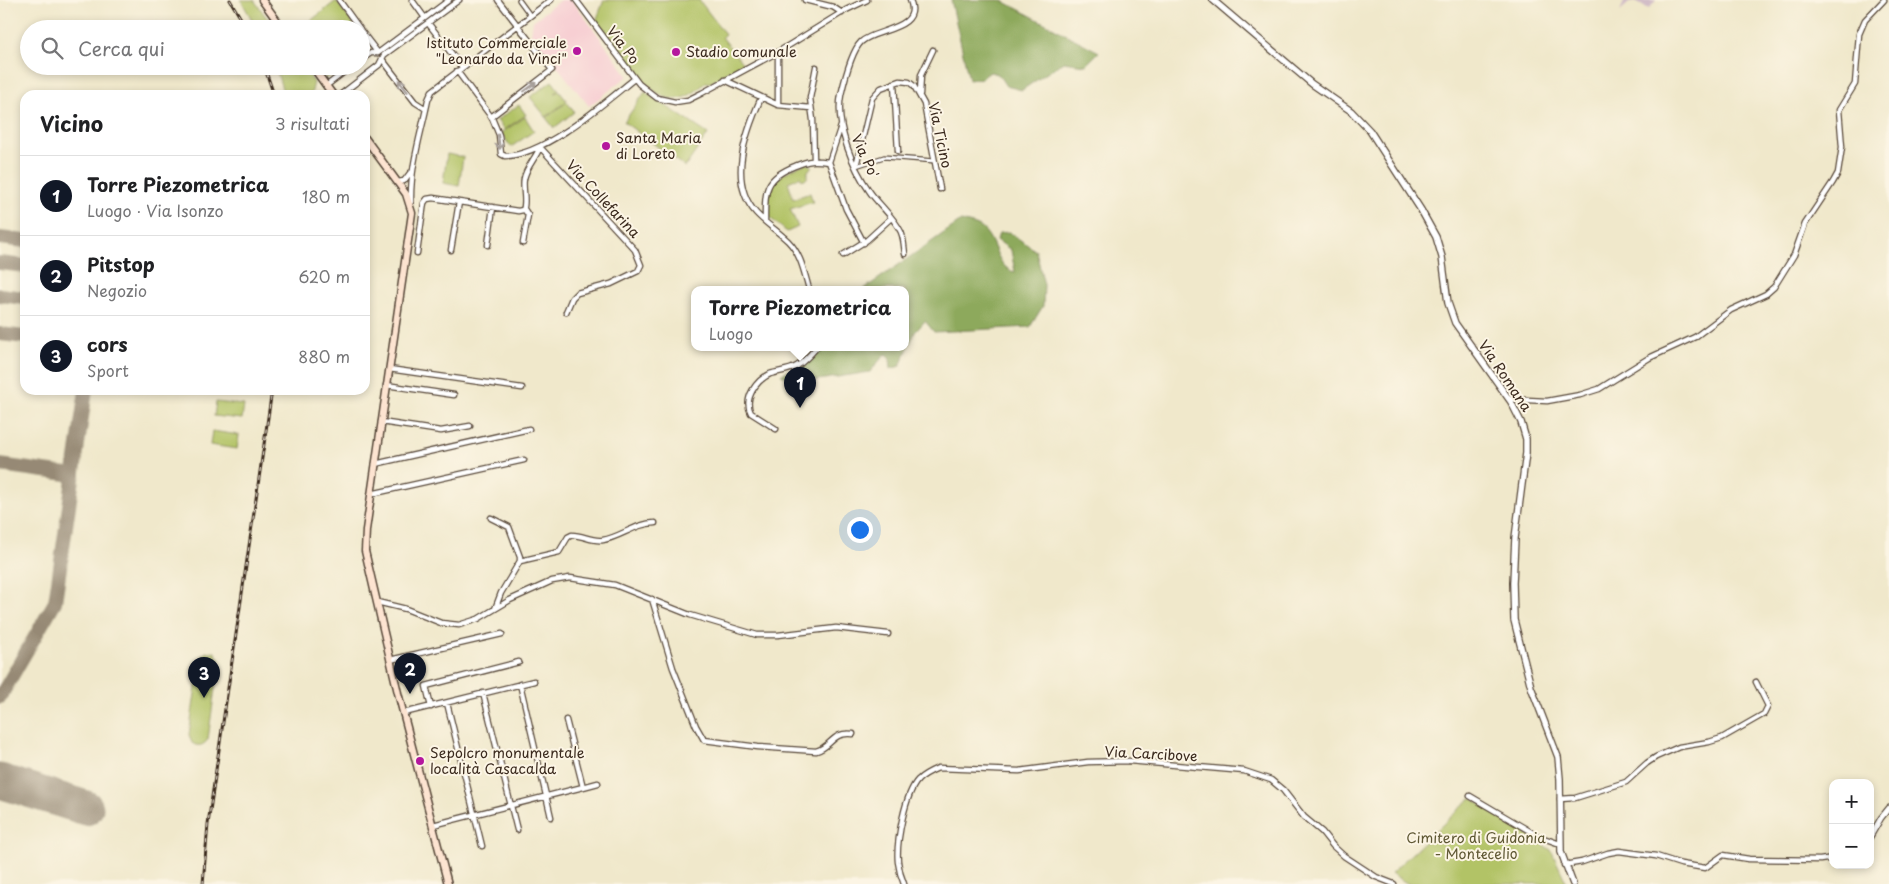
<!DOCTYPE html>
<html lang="it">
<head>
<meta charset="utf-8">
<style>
  :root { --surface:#fff; --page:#f2f2f2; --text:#202124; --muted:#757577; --line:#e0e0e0; --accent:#111827 }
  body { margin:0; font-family:"Playpen Sans",sans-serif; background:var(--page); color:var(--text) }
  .controls { position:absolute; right:15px; bottom:15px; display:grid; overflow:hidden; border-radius:10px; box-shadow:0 2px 8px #0003 }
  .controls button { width:45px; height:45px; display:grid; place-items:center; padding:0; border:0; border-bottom:1px solid var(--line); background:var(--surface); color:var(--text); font:25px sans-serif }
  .you { position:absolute; left:859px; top:529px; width:18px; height:18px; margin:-12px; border:4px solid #fff; border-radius:50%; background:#1a73e8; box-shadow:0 0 0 8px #1a73e833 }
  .badge { display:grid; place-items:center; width:32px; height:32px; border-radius:50%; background:var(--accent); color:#fff; font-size:16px; font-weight:700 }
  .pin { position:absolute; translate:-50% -41px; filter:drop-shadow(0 1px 2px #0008) }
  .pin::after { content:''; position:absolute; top:26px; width:18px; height:15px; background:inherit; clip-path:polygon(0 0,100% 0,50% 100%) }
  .popup { position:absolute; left:691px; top:286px; width:218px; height:65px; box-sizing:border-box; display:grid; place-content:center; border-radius:10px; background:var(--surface); filter:drop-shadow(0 1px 4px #0005); font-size:16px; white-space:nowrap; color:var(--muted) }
  .popup b { font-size:19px; color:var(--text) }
  .popup::after { content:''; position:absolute; left:50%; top:100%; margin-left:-10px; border:10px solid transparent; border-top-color:var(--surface) }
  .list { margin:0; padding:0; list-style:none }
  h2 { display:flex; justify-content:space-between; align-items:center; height:65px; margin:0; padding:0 20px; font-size:21px }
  h2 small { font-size:16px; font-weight:400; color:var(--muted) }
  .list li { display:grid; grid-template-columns:32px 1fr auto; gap:15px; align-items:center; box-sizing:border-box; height:80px; padding:0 20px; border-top:1px solid var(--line) }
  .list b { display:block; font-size:19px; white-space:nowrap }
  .list p { margin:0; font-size:16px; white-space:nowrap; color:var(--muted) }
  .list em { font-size:16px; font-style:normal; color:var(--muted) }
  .icon { flex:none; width:28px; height:28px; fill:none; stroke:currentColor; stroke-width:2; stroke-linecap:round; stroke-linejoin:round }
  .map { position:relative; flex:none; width:1889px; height:884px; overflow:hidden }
  .search { position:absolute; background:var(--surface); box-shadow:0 2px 8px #0003; left:20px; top:20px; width:350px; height:55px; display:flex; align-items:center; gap:12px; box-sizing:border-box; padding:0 18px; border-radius:28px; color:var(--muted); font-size:19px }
  .panel { position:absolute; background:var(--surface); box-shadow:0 2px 8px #0003; left:20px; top:90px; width:350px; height:305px; border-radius:15px }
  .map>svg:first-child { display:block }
  .built { fill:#f7cfd3 }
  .industrial { fill:#d2bdc7 }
  .green { fill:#b2c366; stroke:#767642 }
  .forest { fill:#8da95b; stroke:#646a3c }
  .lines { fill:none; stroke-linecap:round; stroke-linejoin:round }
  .taxiway { stroke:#968974; stroke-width:14 }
  .runway { stroke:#968974; stroke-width:35 }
  .pedestrian-casing { stroke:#564638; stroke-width:5.5 }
  .minor-casing { stroke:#564638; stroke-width:7 }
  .tertiary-casing { stroke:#564638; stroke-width:8 }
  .secondary-casing { stroke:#564638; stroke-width:9 }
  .pedestrian { stroke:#fff; stroke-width:3 }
  .minor { stroke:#fff; stroke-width:4.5 }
  .tertiary { stroke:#fff; stroke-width:5.5 }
  .secondary { stroke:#fde4d1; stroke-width:6 }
  .rail-casing { stroke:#3b2a1e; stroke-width:3 }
  .rail { stroke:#fcf5e5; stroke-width:1; stroke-dasharray:4; stroke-linecap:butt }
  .oneway { stroke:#a79f9a }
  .poi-dot { fill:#b5179e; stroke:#fcf5e5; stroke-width:2 }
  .labels { text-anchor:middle; stroke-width:4; stroke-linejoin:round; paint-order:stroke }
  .poi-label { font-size:14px; fill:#3b2a1e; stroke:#fcf5e5; text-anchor:start }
  .street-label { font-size:14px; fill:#3b2a1e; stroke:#fcf5e5 }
  .park-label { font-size:14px; fill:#5f5834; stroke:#fcf5e5 }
</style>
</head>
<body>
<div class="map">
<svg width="1889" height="884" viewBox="0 0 1889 884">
  <rect width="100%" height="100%" fill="#fcf5e5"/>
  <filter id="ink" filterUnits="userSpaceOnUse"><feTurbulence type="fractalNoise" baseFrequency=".02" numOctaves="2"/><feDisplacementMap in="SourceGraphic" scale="10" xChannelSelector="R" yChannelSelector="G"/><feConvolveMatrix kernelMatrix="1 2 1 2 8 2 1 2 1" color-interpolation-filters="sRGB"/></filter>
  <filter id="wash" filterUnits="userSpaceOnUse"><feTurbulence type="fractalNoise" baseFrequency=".0096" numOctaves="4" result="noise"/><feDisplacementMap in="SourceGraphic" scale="20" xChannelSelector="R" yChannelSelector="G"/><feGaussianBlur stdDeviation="1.12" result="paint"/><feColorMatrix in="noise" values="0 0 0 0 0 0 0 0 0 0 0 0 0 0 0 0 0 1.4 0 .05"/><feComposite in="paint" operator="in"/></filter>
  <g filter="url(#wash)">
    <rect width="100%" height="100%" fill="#f0e8cb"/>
    <path class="built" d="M560 0H572L628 76 589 106 531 34 533 21Z"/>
    <path class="industrial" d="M1625 0H1656L1649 9 1636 2 1629 3 1620 11Z"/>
    <path class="green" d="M241 0H254L275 29H257Z
      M604 0H699L725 34 722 37 743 64 710 83 706 82C672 116 653 93 629 64 618 49 606 35 596 21Z
      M336 1 357 29H300Z
      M275 66H302L314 82 311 95H284Z
      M317 66H343L326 79Z
      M552 81 559 90 555 93 559 91 567 101 546 117 530 97Z
      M645 92 708 134 685 167 624 122Z
      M567 102 574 112 554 128 546 118Z
      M519 105 526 115 504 130 497 120Z
      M525 117 534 131 511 147 501 133Z
      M447 154 463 157 459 186 443 183Z
      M807 163 812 166 808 171 807 178 802 180 800 177 788 182 793 199 810 193 813 202 790 209 798 227 787 232 769 217C763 183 778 174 807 163Z
      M216 402 244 405 242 419 214 416Z
      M212 431 239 435 237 449 210 445Z
      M206 652H215L219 660 208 739C204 746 198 747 192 743L189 735 200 659Z
      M1471 798 1551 850 1567 884H1408L1391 873Z"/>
    <path class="forest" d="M951 0H1001L1099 52 1086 65 1063 62 1022 90 1006 86 998 74 990 72 982 78 969 80Z
      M961 221C967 223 975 224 980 227 997 238 995 268 1015 272L1011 250 997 240 999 233 1009 232 1036 251 1044 285 1043 306 1030 327 934 332 925 321 915 332 900 366 891 369 890 359 885 354 870 372 799 383 781 375C796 362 809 371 821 347H905V289H864Z"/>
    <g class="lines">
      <path class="taxiway" d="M0 238 25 241
        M0 263 25 266
        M0 295 25 298
        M0 334 25 337
        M0 465 74 475
        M0 697 55 602 86 390"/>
      <path class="runway" d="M0 781 86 808"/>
    </g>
  </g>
  <g filter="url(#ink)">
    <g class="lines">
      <g class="pedestrian-casing">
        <path id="pedestrian" d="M519 0 530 15
          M856 166 884 157 935 161"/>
      </g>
      <g class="minor-casing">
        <path id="minor" d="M339 0 360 29
          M412 0 425 18
          M576 0 639 84 657 98 675 102 688 100 702 93 778 52 846 10 867 0
          M805 0 833 7 842 13
          M428 23 462 67
          M361 31 378 53
          M378 53 449 0
          M382 59 415 102 426 109
          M361 60 371 53H378
          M457 71 492 118 499 135 501 154 505 156C544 156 603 104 634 79
          M725 80 778 105 811 108
          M894 83 898 151
          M326 86 352 66
          M920 94 921 75 933 50
          M340 95 379 65 384 55 459 0
          M761 98C746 132 727 181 756 213 766 224 778 231 788 241 801 254 804 272 809 289
          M778 105V52
          M491 117 552 70 498 0
          M814 160 813 120 810 98 816 67
          M829 162 846 209 864 243
          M856 166 872 98 881 88 900 81 909 82 914 86 924 104 940 189
          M398 182 404 181 410 173
          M411 202C410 167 421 134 428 100L432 91 551 0
          M765 221C765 191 764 178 795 166 809 160 814 160 829 162L841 126
          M523 243 528 215 524 209
          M488 245 493 207
          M451 250 459 202
          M417 253 424 203 427 199 433 198 518 211 523 210C527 202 522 188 524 179 526 167 536 158 540 147L635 250 641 265 638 271 611 284 577 293 572 298 566 312
          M905 254C904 247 904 239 901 232 894 217 879 205 870 192 853 168 835 126 841 95 844 82 852 51 861 42 874 29 923 30 910 0
          M843 255 867 240 891 218
          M389 369 522 388
          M386 385 454 395
          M1509 399 1547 401 1580 395 1599 389 1649 358 1695 337 1731 310 1766 294 1774 287 1794 255 1805 224 1833 182 1838 173 1842 147 1839 110 1855 84 1859 34 1865 20 1884 0
          M381 422 441 431 470 426
          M776 429 751 413C743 398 757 380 770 374 779 371 789 371 797 366 805 361 811 354 817 347
          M375 464 529 429
          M371 494 524 460
          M491 518 509 527 520 557V561L501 593 495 609
          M520 561 559 552 568 537 572 535C583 535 592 542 603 540 621 537 636 523 655 523
          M652 599 673 668 696 726 704 740 758 747 816 751C832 747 832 731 853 734
          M377 602 406 609 441 623 459 625 478 619 510 600 552 581 570 578 615 585 690 615 757 635H778L836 628 888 634
          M390 660 502 634
          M520 684 551 817
          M483 693 517 830
          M447 703 482 846
          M431 707 426 686 519 662
          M404 713 534 681
          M583 787 598 783
          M1470 796 1538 836 1560 844
          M1560 799 1575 798 1626 782 1647 763 1656 757 1679 747 1709 742 1722 738 1764 714 1768 706 1756 682
          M433 825 583 787 566 720
          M1870 837 1881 818 1889 808
          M1564 865 1582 862 1608 853 1619 851 1656 856 1681 864 1705 868 1723 855 1749 859 1820 860 1833 858
          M904 884C901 877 899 870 898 862 896 842 905 794 918 780 924 774 931 771 938 768L1019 771 1088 762 1129 761 1244 771 1271 780 1283 790 1304 817 1322 832 1333 846 1344 856 1376 877 1394 884"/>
      </g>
      <g class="tertiary-casing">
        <path id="tertiary" d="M1213 0 1312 84 1351 111 1370 131 1421 210 1436 237 1442 257 1448 303 1455 323 1511 402 1521 422 1526 439V453L1515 538 1513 583 1514 620 1531 687 1558 757 1560 779 1561 852 1573 884"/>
      </g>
      <g class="secondary-casing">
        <path id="secondary" d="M262 0 283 29
          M312 66 333 95
          M365 138 406 194 412 213 366 530 365 551 398 693 448 884"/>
      </g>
      <use href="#pedestrian" class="pedestrian"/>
      <use href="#minor" class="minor"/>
      <use href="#tertiary" class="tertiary"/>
      <use href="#secondary" class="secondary"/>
      <g class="rail-casing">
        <path id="rail" d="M230 0 247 29
          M264 66 274 95
          M203 884 208 824 272 390"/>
      </g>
      <use href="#rail" class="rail"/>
    </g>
    <defs><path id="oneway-shaft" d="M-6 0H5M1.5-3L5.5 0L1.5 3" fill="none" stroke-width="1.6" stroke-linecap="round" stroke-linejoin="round" transform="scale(1.25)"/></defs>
    <g class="oneway">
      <use href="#oneway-shaft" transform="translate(403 86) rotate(-128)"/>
      <use href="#oneway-shaft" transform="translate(530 87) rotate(-37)"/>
      <use href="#oneway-shaft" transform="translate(499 142) rotate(83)"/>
    </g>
  </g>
  <g class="poi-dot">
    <circle cx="577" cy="51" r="5"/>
    <circle cx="676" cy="52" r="5"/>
    <circle cx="606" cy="146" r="5"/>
    <circle cx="420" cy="761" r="5"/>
  </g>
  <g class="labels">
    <g class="poi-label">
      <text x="567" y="48" text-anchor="end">Istituto Commerciale<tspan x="567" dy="16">"Leonardo da Vinci"</tspan></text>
      <text x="686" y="57">Stadio comunale</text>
      <text x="616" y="143">Santa Maria<tspan x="616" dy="16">di Loreto</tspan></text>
      <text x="430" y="758">Sepolcro monumentale<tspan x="430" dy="16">località Casacalda</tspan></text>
    </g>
    <g class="street-label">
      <text transform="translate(623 45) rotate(53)" y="5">Via Po</text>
      <text transform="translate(940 135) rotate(78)" y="5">Via Ticino</text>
      <text transform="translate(865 156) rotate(66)" y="5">Via Po'</text>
      <text transform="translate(603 199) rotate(47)" y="5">Via Collefarina</text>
      <text transform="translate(1505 376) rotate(56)" y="5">Via Romana</text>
      <text transform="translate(1151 754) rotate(3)" y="5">Via Carcibove</text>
    </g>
    <g class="park-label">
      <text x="1476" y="843">Cimitero di Guidonia<tspan x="1476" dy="16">- Montecelio</tspan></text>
    </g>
  </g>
</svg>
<div class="controls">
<button>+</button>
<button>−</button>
</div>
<div class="you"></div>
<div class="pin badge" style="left:800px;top:408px">1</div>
<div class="popup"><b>Torre Piezometrica</b>Luogo</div>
<div class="pin badge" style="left:410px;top:694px">2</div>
<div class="pin badge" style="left:204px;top:698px">3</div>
<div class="search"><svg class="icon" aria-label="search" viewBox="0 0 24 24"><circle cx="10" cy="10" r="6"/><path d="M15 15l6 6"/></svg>Cerca qui</div>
<section class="panel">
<h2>Vicino<small>3 risultati</small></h2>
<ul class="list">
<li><span class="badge">1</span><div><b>Torre Piezometrica</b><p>Luogo · Via Isonzo</p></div><em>180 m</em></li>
<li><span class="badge">2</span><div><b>Pitstop</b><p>Negozio</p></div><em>620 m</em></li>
<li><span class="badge">3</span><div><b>cors</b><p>Sport</p></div><em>880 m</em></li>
</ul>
</section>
</div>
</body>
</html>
